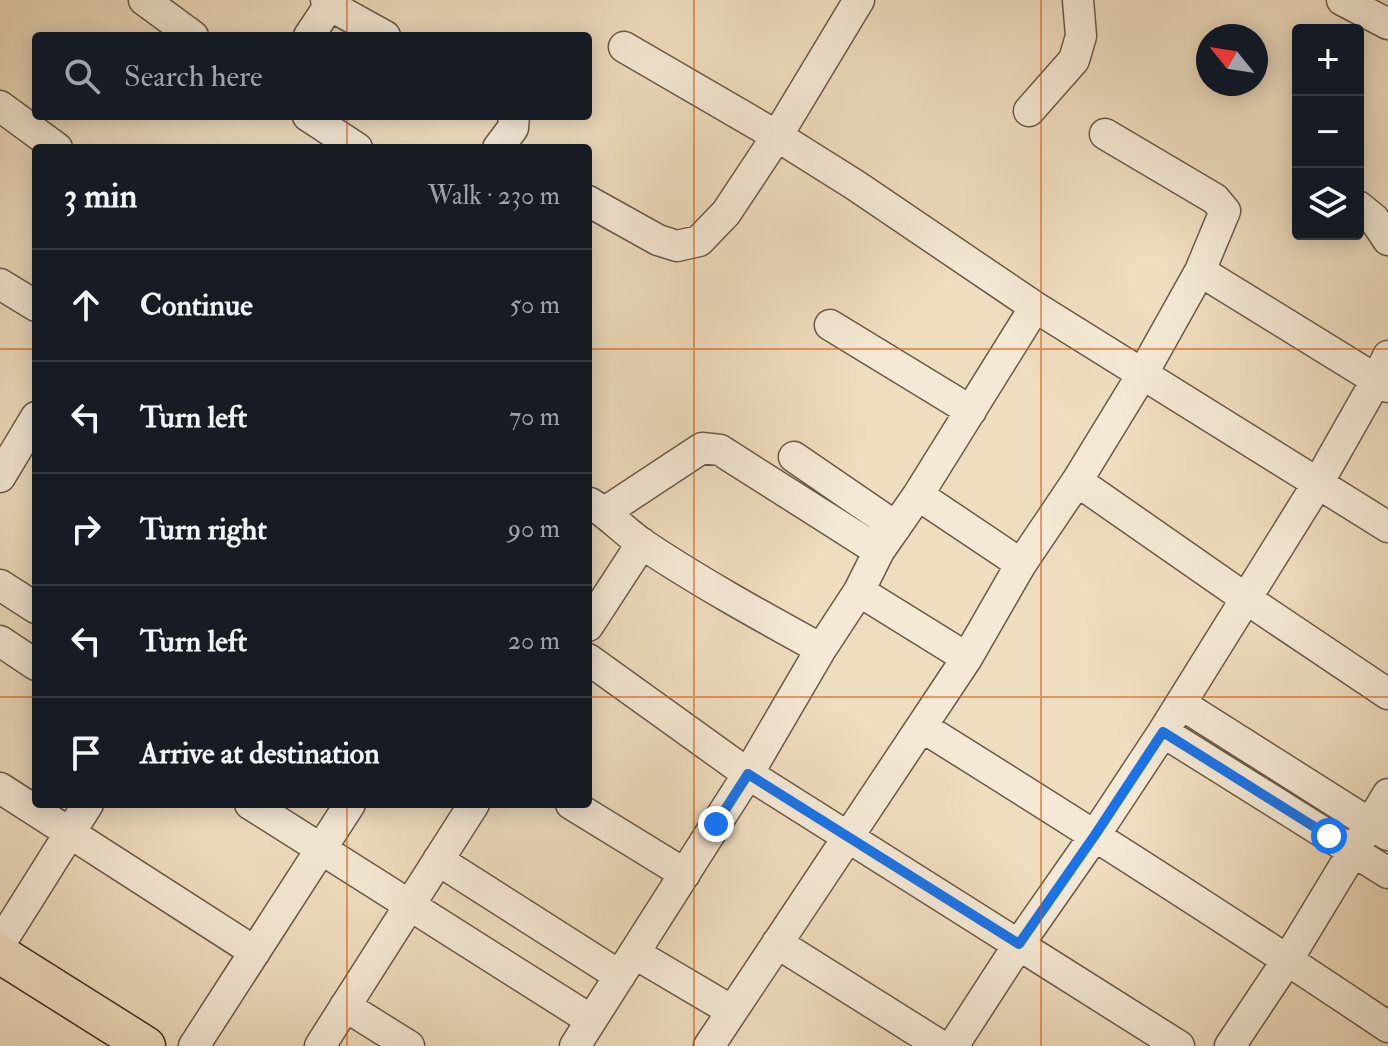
<!DOCTYPE html>
<html lang="en">
<head>
<meta charset="utf-8">
<style>
  :root { --surface:#171b24; --page:#242831; --text:#f1f3f6; --muted:#9ea1a6; --line:#363941 }
  body { margin:0; font-family:"IM FELL Double Pica",serif; background:var(--page); color:var(--text) }
  .controls { position:absolute; right:24px; top:24px; display:grid; overflow:hidden; border-radius:8px; box-shadow:0 4px 20px #0003 }
  .controls button { width:72px; height:72px; display:grid; place-items:center; padding:0; border:0; border-bottom:2px solid var(--line); background:var(--surface); color:var(--text); font:40px sans-serif }
  .compass { position:absolute; left:1196px; top:24px; width:72px; height:72px; border-radius:50%; background:var(--surface); box-shadow:0 4px 20px #0003; rotate:300deg }
  .stop { position:absolute; width:24px; height:24px; margin:-18px; border:6px solid #1a73e8; border-radius:50%; background:#fff }
  .stop.end { background:#1a73e8; border-color:#fff; box-shadow:0 2px 8px #0008 }
  .list { margin:0; padding:0; list-style:none }
  h2 { display:flex; justify-content:space-between; align-items:center; height:104px; margin:0; padding:0 32px; font-size:34px }
  h2 small { font-size:26px; font-weight:400; color:var(--muted) }
  .list li { display:grid; grid-template-columns:52px 1fr auto; gap:24px; align-items:center; box-sizing:border-box; height:112px; padding:0 32px; border-top:2px solid var(--line) }
  .list b { display:block; font-size:30px; white-space:nowrap }
  .list em { font-size:26px; font-style:normal; color:var(--muted) }
  .icon { flex:none; width:44px; height:44px; fill:none; stroke:currentColor; stroke-width:2; stroke-linecap:round; stroke-linejoin:round }
  .map { position:relative; flex:none; width:1388px; height:1046px; overflow:hidden }
  .search { position:absolute; background:var(--surface); box-shadow:0 4px 20px #0003; left:32px; top:32px; width:560px; height:88px; display:flex; align-items:center; gap:20px; box-sizing:border-box; padding:0 28px; border-radius:8px; color:var(--muted); font-size:30px }
  .panel { position:absolute; background:var(--surface); box-shadow:0 4px 20px #0003; left:32px; top:144px; width:560px; height:664px; border-radius:8px }
  .map>svg:first-child { display:block }
  .lines { fill:none; stroke-linecap:round; stroke-linejoin:round }
  .minor-casing { stroke:#6a5947; stroke-width:33 }
  .major-casing { stroke:#3d2d1f; stroke-width:41 }
  .minor { stroke:#f5e9d5; stroke-width:30 }
  .major { stroke:#efddbf; stroke-width:38 }
  .route { stroke:#1a73e8; stroke-width:10 }
  .grid { fill:none; stroke:#d7550e; stroke-width:2; stroke-opacity:0.55 }
</style>
</head>
<body>
<div class="map">
<svg width="1388" height="1046" viewBox="0 0 1388 1046">
  <rect width="100%" height="100%" fill="#efddbf"/>
  <filter id="stains"><feTurbulence type="fractalNoise" baseFrequency=".0025" numOctaves="4"/><feColorMatrix values="0 0 0 0 .2 0 0 0 0 .09 0 0 0 0 .02 0 0 0 .5 -.17"/></filter>
  <radialGradient id="worn" r=".72"><stop offset=".6" stop-color="#630" stop-opacity="0"/><stop offset="1" stop-color="#630" stop-opacity=".3"/></radialGradient>
  <g class="lines">
    <g class="minor-casing">
      <path id="minor" d="M144 0 193 36
        M326 0 329 5 385 36
        M1342 0 1388 24
        M309 36 333 0
        M624 47 777 136 855 185 1035 307 1388 527
        M0 106 57 148
        M1029 111 1074 60 1081 36 1078 0
        M308 116 357 148
        M1105 134 1215 199 1225 211 1200 271
        M498 148 513 128 514 116
        M588 201 658 240 677 246 699 241 726 213 777 136 859 0
        M1358 206 1374 219 1388 240
        M0 284 36 306
        M830 325 971 411
        M794 457 896 527
        M0 477 36 417
        M1077 481 1245 598 1388 694
        M918 495 1021 564
        M590 503C610 515 625 532 644 545 701 583 761 616 821 649
        M605 512 702 448 720 450 879 551
        M0 585 36 608
        M859 591 967 658
        M588 626 642 543
        M0 641 36 665
        M588 659 748 774 1179 1046
        M1181 704 1388 835
        M922 727C1079 825 1235 924 1388 1027
        M1163 732 1388 873
        M0 788 255 952
        M250 804 591 1020
        M571 804 685 874
        M438 860 620 976
        M777 943 941 1046
        M0 944 88 804
        M634 953 732 1011
        M345 1006 409 1046
        M194 1046 350 804
        M320 1046 474 804
        M575 1046 748 774 821 649 859 591 879 551 918 495 1035 307
        M709 1046 967 658 1021 564 1077 481 1143 373 1200 271 1388 387
        M953 1046 1019 944 1095 835 1163 732 1318 483 1377 379 1388 356
        M1230 1046 1288 959 1388 794"/>
    </g>
    <g class="major-casing">
      <path id="major" d="M0 954 146 1046"/>
    </g>
    <use href="#minor" class="minor"/>
    <use href="#major" class="major"/>
  </g>
  <g class="lines">
    <path class="route" d="M716 824 748 774 1019 944 1095 835 1163 732 1329 836"/>
  </g>
  <path class="grid" d="M347 0V36M694 0V1046M1041 0V1046M347 116V148M0 349H36M588 349H1388M0 697H36M588 697H1388M347 804V1046"/>
  <rect width="100%" height="100%" filter="url(#stains)"/>
  <rect width="100%" height="100%" fill="url(#worn)"/>
</svg>
<div class="controls">
<button>+</button>
<button>−</button>
<button><svg class="icon" aria-label="layers" viewBox="0 0 24 24"><path d="M12 4l9 5-9 5-9-5zM3 14l9 5 9-5"/></svg></button>
</div>
<svg class="compass" viewBox="-18 -18 36 36"><path d="M0-13l5 13h-10z" fill="#e53935"/><path d="M0 13l5-13h-10z" fill="#9ea1a6"/></svg>
<div class="stop" style="left:1329px;top:836px"></div>
<div class="stop end" style="left:716px;top:824px"></div>
<div class="search"><svg class="icon" aria-label="search" viewBox="0 0 24 24"><circle cx="10" cy="10" r="6"/><path d="M15 15l6 6"/></svg>Search here</div>
<section class="panel">
<h2>3 min<small>Walk · 230 m</small></h2>
<ul class="list">
<li><svg class="icon" aria-label="ahead" viewBox="0 0 24 24"><path d="M12 20V5M6 11l6-6 6 6"/></svg><div><b>Continue</b></div><em>50 m</em></li>
<li><svg class="icon" aria-label="left" viewBox="0 0 24 24"><path d="M17 20v-9H6M10 6l-5 5 5 5"/></svg><div><b>Turn left</b></div><em>70 m</em></li>
<li><svg class="icon" aria-label="right" viewBox="0 0 24 24"><path d="M7 20v-9h11M14 6l5 5-5 5"/></svg><div><b>Turn right</b></div><em>90 m</em></li>
<li><svg class="icon" aria-label="left" viewBox="0 0 24 24"><path d="M17 20v-9H6M10 6l-5 5 5 5"/></svg><div><b>Turn left</b></div><em>20 m</em></li>
<li><svg class="icon" aria-label="arrive" viewBox="0 0 24 24"><path d="M6 21V4h12l-3 4 3 4H6"/></svg><div><b>Arrive at destination</b></div></li>
</ul>
</section>
</div>
</body>
</html>
